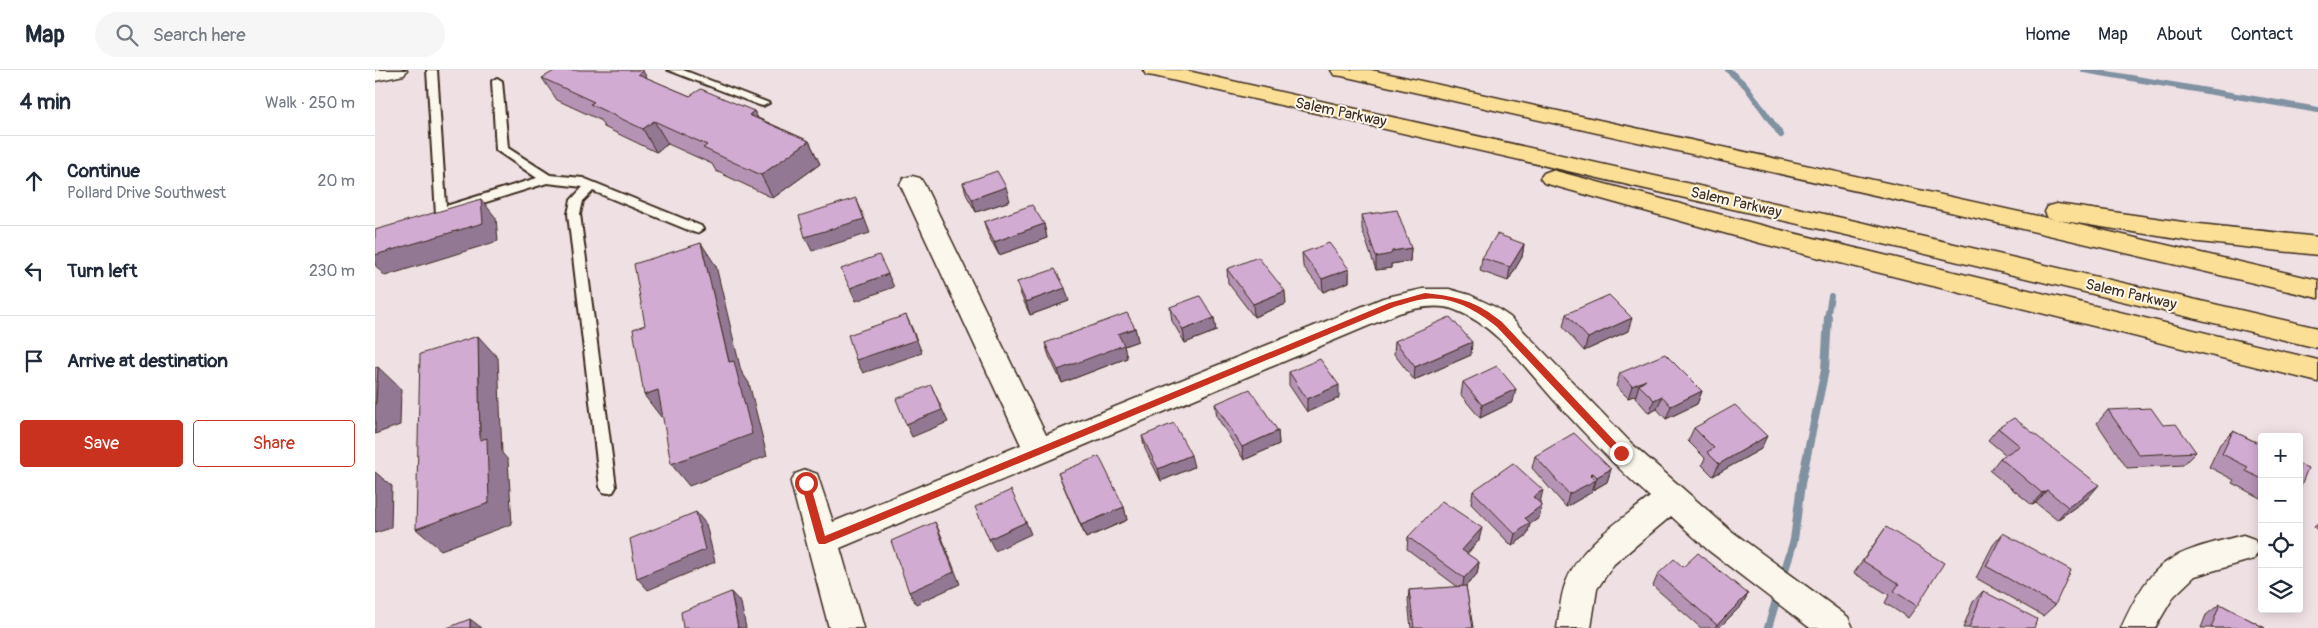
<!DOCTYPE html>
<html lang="en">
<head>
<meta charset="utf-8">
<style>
  :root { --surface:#fff; --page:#f6f6f7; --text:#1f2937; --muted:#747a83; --line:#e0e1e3; --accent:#c8321e }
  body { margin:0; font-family:Pangolin,sans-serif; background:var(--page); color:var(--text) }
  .controls { position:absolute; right:15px; bottom:15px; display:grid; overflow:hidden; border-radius:5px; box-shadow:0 2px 12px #0003 }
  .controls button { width:45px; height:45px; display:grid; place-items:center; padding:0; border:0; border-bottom:1px solid var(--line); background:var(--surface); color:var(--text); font:25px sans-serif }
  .stop { position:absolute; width:15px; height:15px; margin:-11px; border:4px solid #c8321e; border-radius:50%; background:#fff }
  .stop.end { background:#c8321e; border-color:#fff; box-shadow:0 1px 5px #0008 }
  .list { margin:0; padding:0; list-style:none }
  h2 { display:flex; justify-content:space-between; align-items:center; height:65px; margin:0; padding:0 20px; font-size:21px }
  h2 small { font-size:16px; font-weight:400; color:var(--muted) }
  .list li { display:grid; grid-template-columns:32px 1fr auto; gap:15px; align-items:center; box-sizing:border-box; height:90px; padding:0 20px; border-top:1px solid var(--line) }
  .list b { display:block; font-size:19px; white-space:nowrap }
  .list p { margin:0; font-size:16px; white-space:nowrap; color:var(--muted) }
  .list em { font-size:16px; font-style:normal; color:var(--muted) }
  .actions { display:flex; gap:10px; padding:15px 20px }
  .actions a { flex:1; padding:11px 0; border:1px solid var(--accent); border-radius:5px; text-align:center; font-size:18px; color:var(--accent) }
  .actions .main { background:var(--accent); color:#fff }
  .icon { flex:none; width:28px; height:28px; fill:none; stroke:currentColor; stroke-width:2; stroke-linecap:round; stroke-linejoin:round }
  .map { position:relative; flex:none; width:1943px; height:558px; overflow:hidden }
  header { display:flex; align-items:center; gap:30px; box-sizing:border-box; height:70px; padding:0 25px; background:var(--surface); border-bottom:1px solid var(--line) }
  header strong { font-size:24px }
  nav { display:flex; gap:28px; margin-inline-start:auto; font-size:18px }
  .search { width:350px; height:45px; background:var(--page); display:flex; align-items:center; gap:12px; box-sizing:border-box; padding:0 18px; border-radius:28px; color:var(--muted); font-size:19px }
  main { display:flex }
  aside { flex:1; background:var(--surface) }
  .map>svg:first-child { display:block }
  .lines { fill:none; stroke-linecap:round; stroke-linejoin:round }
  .stream-far1 { stroke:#8091a1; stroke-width:6 }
  .stream { stroke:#8091a1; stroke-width:8 }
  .lane-casing { stroke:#3b2a1e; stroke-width:4 }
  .street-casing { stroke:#3b2a1e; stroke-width:3 }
  .highway-casing { stroke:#3b2a1e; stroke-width:3 }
  .lane { fill:#fbf7ec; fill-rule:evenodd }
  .street { fill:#fbf7ec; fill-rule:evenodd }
  .highway { fill:#fbdf96; fill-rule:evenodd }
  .wall { fill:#b593b5; stroke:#3b2a1e }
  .shaded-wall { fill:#937894; stroke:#3b2a1e }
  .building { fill:#d2abd3; stroke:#3b2a1e }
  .route { fill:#c8321e }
  .labels { text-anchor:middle; stroke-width:4; stroke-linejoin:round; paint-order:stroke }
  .street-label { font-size:15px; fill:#3b2a1e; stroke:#fbf7ec }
</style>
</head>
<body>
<header>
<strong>Map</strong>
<div class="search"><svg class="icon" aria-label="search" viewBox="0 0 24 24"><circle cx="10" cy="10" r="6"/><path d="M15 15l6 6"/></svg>Search here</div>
<nav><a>Home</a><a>Map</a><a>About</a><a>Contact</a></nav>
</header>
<main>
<aside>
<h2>4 min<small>Walk · 250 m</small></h2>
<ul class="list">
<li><svg class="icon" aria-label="ahead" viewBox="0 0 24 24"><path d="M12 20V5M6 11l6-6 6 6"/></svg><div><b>Continue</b><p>Pollard Drive Southwest</p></div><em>20 m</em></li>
<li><svg class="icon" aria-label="left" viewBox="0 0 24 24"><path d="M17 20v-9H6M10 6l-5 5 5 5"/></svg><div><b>Turn left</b></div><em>230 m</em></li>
<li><svg class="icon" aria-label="arrive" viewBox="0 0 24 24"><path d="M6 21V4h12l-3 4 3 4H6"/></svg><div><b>Arrive at destination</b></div></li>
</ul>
<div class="actions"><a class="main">Save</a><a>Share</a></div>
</aside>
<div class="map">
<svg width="1943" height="558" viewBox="0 0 1943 558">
  <rect width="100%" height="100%" fill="#efe0e4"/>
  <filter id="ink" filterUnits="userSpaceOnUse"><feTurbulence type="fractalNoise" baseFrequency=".02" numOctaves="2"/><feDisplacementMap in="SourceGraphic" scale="10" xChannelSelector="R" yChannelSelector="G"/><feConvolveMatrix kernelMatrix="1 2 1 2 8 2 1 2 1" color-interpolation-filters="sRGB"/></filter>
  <g filter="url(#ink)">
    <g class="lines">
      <path class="stream-far1" d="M1353 0 1371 16 1406 65
        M1709 0 1943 40
        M1452 248 1456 226"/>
      <path class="stream" d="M1407 510 1419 470 1426 414 1450 300 1453 247
        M1393 558 1403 524"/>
      <g class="lane-casing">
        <path id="lane" d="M52 0H62L71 136 162 108 121 80 117 11 122 8 127 11 133 78 175 105 208 108 326 156 328 159 322 163 318 162 218 121 208 131 205 144 241 417 238 422 233 423 228 422 225 417 193 144 196 130 208 117 172 113 69 145H61Z
          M293 0H308L394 33 388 36 384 35Z"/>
      </g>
      <g class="street-casing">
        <path id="street" d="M0 0H32L29 5 0 11Z
          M537 106 545 108 549 114 671 365 1008 228 1048 219H1074L1095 225 1120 237 1135 247 1257 374 1355 460 1473 547 1478 558H1435L1333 480 1296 446 1239 494 1222 519 1216 558H1182C1185 543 1185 526 1191 512 1205 475 1245 451 1275 427 1240 396 1209 363 1178 329 1150 298 1121 255 1080 240 1063 233 1041 238 1024 243L465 478 488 558H454L416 413 420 404 431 400 442 404 458 452 646 375 525 114 529 108Z
          M1868 465 1879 469 1884 479 1879 489 1820 506 1799 526 1780 558H1746C1779 486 1795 484 1868 465Z"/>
      </g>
      <g class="highway-casing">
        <path id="highway" d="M768 0H808L1467 148 1943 258V278L1467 164 779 6 771 5Z
          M956 0H996L1681 150 1673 148 1670 142 1673 136 1682 134 1815 153 1943 167V185L1815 171 1683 150 1943 210V228L1571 141 967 6 959 5Z
          M1177 100 1385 155 1943 290V312L1385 173 1169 113 1165 108 1169 103Z"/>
      </g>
      <use href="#lane" class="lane"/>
      <use href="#street" class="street"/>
      <use href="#highway" class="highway"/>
    </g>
    <path class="wall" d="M167 8H272L315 26 379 41 383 48 434 71 445 94 398 128 341 101 337 94 293 74 281 82 229 57 225 50 182 30Z
      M588 113 635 131 601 142 592 126Z
      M987 145 1036 178 1035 191 1016 194V198L1001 200 987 159Z
      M609 152 669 154 672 168 624 185 613 165Z
      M1149 174 1147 187 1133 211 1105 201 1107 188Z
      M927 183 974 199V212L948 222 928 196Z
      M852 199 911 234 879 247 853 213Z
      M642 212 694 231 655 245 646 225Z
      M795 237 839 248 841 261 810 273 797 251Z
      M1191 244 1253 261 1209 281 1188 257Z
      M760 258 763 271 749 276 752 288 687 313 674 286 670 273Z
      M1020 271 1096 285 1039 310 1019 284Z
      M914 302 964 328 932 342 914 315Z
      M1245 303 1327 321 1322 334 1291 349 1282 339 1274 343 1260 327 1261 325 1253 328 1241 316Z
      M1088 312 1138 332 1105 348 1086 325Z
      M840 334 903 361 904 374 869 390 842 347Z
      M1733 340 1788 355 1821 382 1808 395 1752 398 1722 353Z
      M1319 358 1386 379 1338 406 1327 395 1330 388 1313 371Z
      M1623 358 1713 428 1682 450 1661 433 1657 435 1615 401 1625 388 1631 385 1613 370Z
      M1858 361 1887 375V429L1857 413 1859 410 1834 397 1845 374Z
      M767 366 819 397 786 411 770 379Z
      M1160 386 1236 399 1232 412 1218 420V419L1217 422 1191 437 1157 398Z
      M683 403 749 437 752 450 711 468 688 415Z
      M1098 421 1165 433 1167 435 1164 448 1155 454 1152 465 1137 476 1096 434Z
      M1943 454V461L1939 457Z
      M1511 457 1542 536 1533 548 1510 533 1514 525 1479 503Z
      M1628 463 1680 535 1668 546 1601 508 1618 475Z
      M1033 467 1104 470 1092 484 1104 492 1102 504 1091 516 1098 558H1036L1033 531 1034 520 1083 517 1032 479Z
      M1308 497 1373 524 1366 536 1344 558H1326L1278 516 1283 504Z
      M1608 521 1659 558H1588L1598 532Z
      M1845 534 1890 558H1826L1831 545Z"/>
    <path class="shaded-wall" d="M268 1 281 23 263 4Z
      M379 41 391 64 374 45Z
      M279 51 293 74 281 82 268 59Z
      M434 71 445 94 398 128 386 105Z
      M631 117 635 131 601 142 597 129Z
      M481 128 487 142 495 163 437 181 430 167Z
      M106 129 121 148 123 171 10 206 0 195V185Z
      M669 154 672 168 624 185 619 172Z
      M326 173 341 196 366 301 374 313 392 386 314 416 296 394 354 292Z
      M1149 174 1147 187 1133 211 1135 197Z
      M1036 178 1035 191 1016 194V198L1001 200V187L1017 181Z
      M974 199V212L948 222 947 209Z
      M513 204 519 217 481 231 475 218Z
      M690 218 694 231 655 245 651 232Z
      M910 221 911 234 879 247 878 234Z
      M531 245 537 258 547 283 488 303 481 290Z
      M839 248 841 261 810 273 808 260Z
      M1257 248 1253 261 1209 281 1213 268Z
      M760 258 763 271 749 276 752 288 687 313 683 300 743 264Z
      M103 266 123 288 127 383 133 390 137 454 66 480 41 459 105 370Z
      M1097 272 1096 285 1039 310 1040 297Z
      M3 297 26 319 25 355 0 364V334Z
      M1271 310 1264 315 1261 325 1253 328 1257 316Z
      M556 315 573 352 537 367 531 354Z
      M964 315V328L932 342V329Z
      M1141 319 1138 332 1105 348 1107 335Z
      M283 320 300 342 286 347 269 325Z
      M1327 321 1322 334 1291 349 1296 336Z
      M1287 326 1282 339 1274 343 1279 330Z
      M903 361 904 374 869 390 867 377Z
      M1392 366 1386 379 1338 406 1344 394Z
      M816 385 819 397 786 411 783 399Z
      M1236 399 1232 412 1218 420 1222 407Z
      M0 402 17 416 16 458 0 463Z
      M1218 403 1214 413 1221 410 1217 422 1191 437 1194 424Z
      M1724 415 1713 428 1682 450 1693 437Z
      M1168 420 1165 433 1155 440 1158 427Z
      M1672 420 1661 433 1657 435 1667 423Z
      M1167 435 1164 448 1155 454 1152 465 1137 476 1140 464 1150 448Z
      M749 437 752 450 711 468 706 455Z
      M321 442 331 454 340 492 273 520 262 508Z
      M560 452 566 465 585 514 541 534 534 522Z
      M651 452 656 464 620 481 614 469Z
      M1107 458 1104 470 1085 492 1087 480Z
      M1104 492 1102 504 1087 520 1089 508Z
      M356 522 366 533 371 558H363Z
      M1373 524 1366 536 1344 558H1340L1342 555Z
      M95 549 107 558H95Z"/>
    <path class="building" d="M181 0H266L268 1 263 4 315 26 326 19 379 41 374 45 434 71 386 105 328 78 332 75 279 51 268 59 215 34 219 32 167 8Z
      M622 101 631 117 597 129 588 113Z
      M481 128 489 149 430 167 424 146Z
      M106 129 108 153 0 185V160Z
      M657 135 669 154 619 172 609 152Z
      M1022 140 1036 178 1017 181 1016 184 1001 187 987 145Z
      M1122 164 1149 174 1135 197 1107 188Z
      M326 173 354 292 359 291 377 364 296 394 283 320 269 325 258 259 270 255 259 194Z
      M954 173 974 199 947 209 927 183Z
      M504 185 513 204 475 218 466 199Z
      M883 187 910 221 878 234 852 199Z
      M680 199 690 218 651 232 642 212Z
      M1234 225 1257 248 1213 268 1191 244Z
      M825 226 839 248 808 260 795 237Z
      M752 243 760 258 743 264 749 275 683 300 670 273Z
      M531 245 541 270 481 290 473 265Z
      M1075 247 1097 272 1040 297 1020 271Z
      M103 266 105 370 112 368 114 433 41 459 45 284Z
      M1290 284 1327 321 1296 336 1287 326 1279 330 1264 315 1271 310 1257 316 1245 303Z
      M945 289 964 315 932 329 914 302Z
      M1122 296 1141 319 1107 335 1088 312Z
      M3 297 1 333 0 334V298Z
      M556 315 567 340 531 354 521 329Z
      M875 319 903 361 867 377 840 334Z
      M1360 335 1392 366 1344 394 1332 382 1339 378 1319 358Z
      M1776 338 1788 355 1801 354 1821 382 1764 385 1733 340Z
      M1639 348 1724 415 1693 437 1672 420 1667 423 1625 388 1645 376 1623 358Z
      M799 353 816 385 783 399 767 366Z
      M1858 361 1887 375V409L1871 401 1873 397 1847 384Z
      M1199 363 1236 399 1222 407 1218 403 1215 404 1221 410 1194 424 1160 386Z
      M724 386 749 437 706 455 683 403Z
      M1138 393 1168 420 1158 427 1167 435 1150 448 1155 453 1140 464 1098 421Z
      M1924 394 1933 398 1924 420Z
      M636 420 651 452 614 469 600 437Z
      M1067 431 1107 458 1087 480 1104 492 1089 508 1033 467Z
      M321 442 330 480 262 508 255 469Z
      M560 452 579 502 534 522 516 471Z
      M1511 457 1569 493 1542 536 1519 521 1524 514 1488 491Z
      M1628 463 1696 500 1680 535 1611 496Z
      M1323 483 1373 524 1342 555 1283 504 1299 489 1308 497Z
      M1091 516 1098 558H1039L1034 520Z
      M1608 521 1662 549 1659 558H1594Z
      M356 522 363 558H308L306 542Z
      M1845 534 1890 558H1836Z
      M95 549V558H72Z"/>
  </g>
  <path class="route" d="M1050 223C1084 227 1101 231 1127 252L1249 381V386H1243L1122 257C1101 240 1077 226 1050 229 1040 230 1029 234 1019 237L450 474H444L442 471 426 413 428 410H434L435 413 450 466 1014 233Z"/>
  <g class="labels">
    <g class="street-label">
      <text transform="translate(966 42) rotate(12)" y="5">Salem Parkway</text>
      <text transform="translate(1361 132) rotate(13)" y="5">Salem Parkway</text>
      <text transform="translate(1756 224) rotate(13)" y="5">Salem Parkway</text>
    </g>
  </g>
</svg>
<div class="controls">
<button>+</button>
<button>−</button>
<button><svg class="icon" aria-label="locate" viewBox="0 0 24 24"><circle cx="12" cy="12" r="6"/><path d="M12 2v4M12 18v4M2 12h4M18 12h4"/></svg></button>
<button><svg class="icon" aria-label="layers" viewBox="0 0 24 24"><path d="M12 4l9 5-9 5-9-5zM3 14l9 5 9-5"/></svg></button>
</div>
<div class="stop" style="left:431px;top:413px"></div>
<div class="stop end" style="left:1246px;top:383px"></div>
</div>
</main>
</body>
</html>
